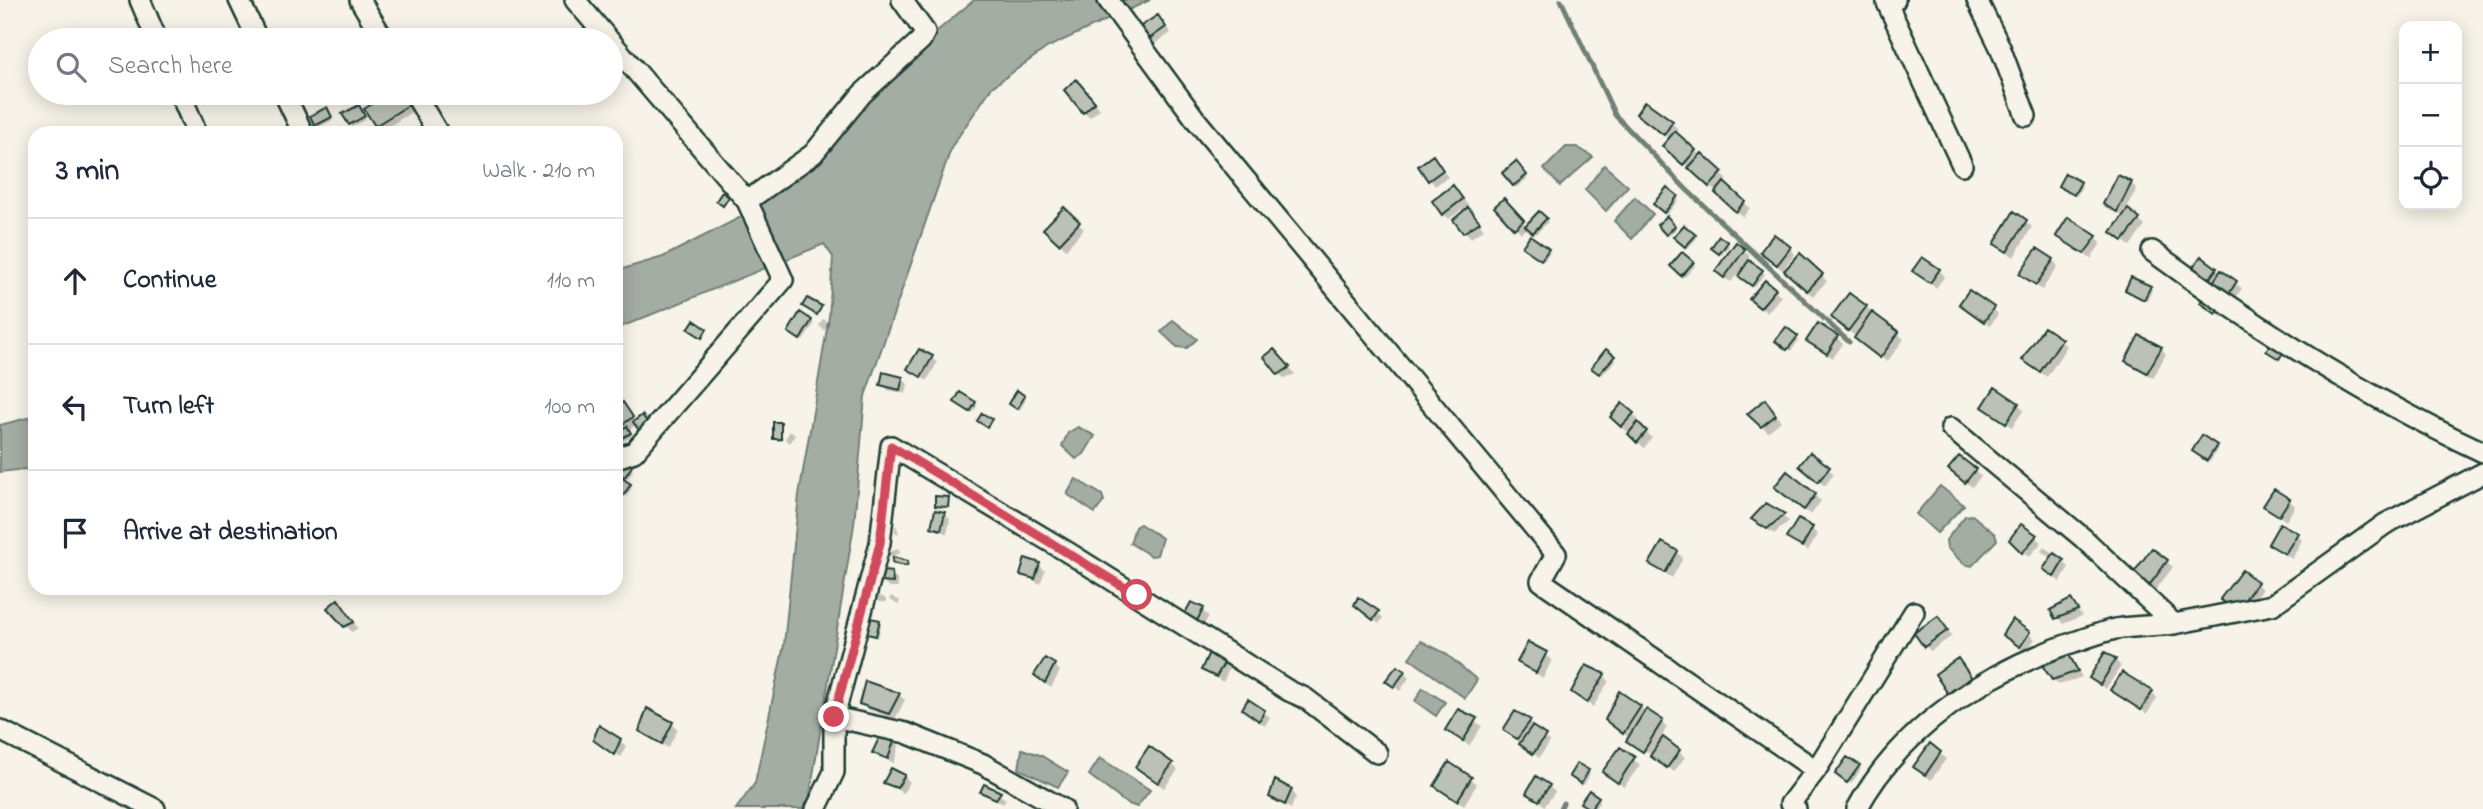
<!DOCTYPE html>
<html lang="en">
<head>
<meta charset="utf-8">
<style>
  :root { --surface:#fff; --page:#f6f6f7; --text:#1f2937; --muted:#747a83; --line:#e0e1e3 }
  body { margin:0; font-family:"Indie Flower",sans-serif; background:var(--page); color:var(--text) }
  .controls { position:absolute; right:21px; top:21px; display:grid; overflow:hidden; border-radius:14px; box-shadow:0 4px 18px #0003 }
  .controls button { width:63px; height:63px; display:grid; place-items:center; padding:0; border:0; border-bottom:2px solid var(--line); background:var(--surface); color:var(--text); font:35px sans-serif }
  .stop { position:absolute; width:21px; height:21px; margin:-16px; border:5px solid #d1495b; border-radius:50%; background:#fff }
  .stop.end { background:#d1495b; border-color:#fff; box-shadow:0 2px 7px #0008 }
  .list { margin:0; padding:0; list-style:none }
  h2 { display:flex; justify-content:space-between; align-items:center; height:91px; margin:0; padding:0 28px; font-size:30px }
  h2 small { font-size:23px; font-weight:400; color:var(--muted) }
  .list li { display:grid; grid-template-columns:46px 1fr auto; gap:21px; align-items:center; box-sizing:border-box; height:126px; padding:0 28px; border-top:2px solid var(--line) }
  .list b { display:block; font-size:26px; white-space:nowrap }
  .list em { font-size:23px; font-style:normal; color:var(--muted) }
  .icon { flex:none; width:38px; height:38px; fill:none; stroke:currentColor; stroke-width:2; stroke-linecap:round; stroke-linejoin:round }
  .map { position:relative; flex:none; width:2483px; height:809px; overflow:hidden }
  .search { position:absolute; background:var(--surface); box-shadow:0 4px 18px #0003; left:28px; top:28px; width:595px; height:77px; display:flex; align-items:center; gap:18px; box-sizing:border-box; padding:0 24px; border-radius:38px; color:var(--muted); font-size:26px }
  .panel { position:absolute; background:var(--surface); box-shadow:0 4px 18px #0003; left:28px; top:126px; width:595px; height:469px; border-radius:21px }
  .map>svg:first-child { display:block }
  .water { fill:#a4ada3; stroke:#6f8077; stroke-width:2 }
  .shadow { fill:#0003 }
  .lines { fill:none; stroke-linecap:round; stroke-linejoin:round }
  .stream { stroke:#6f8077; stroke-width:5 }
  .building { fill:#bbc1b6; stroke:#1f3d34; stroke-width:2 }
  .minor-casing { stroke:#1f3d34; stroke-width:24 }
  .minor { stroke:#f7f3e8; stroke-width:19 }
  .route { stroke:#d1495b; stroke-width:9 }
</style>
</head>
<body>
<div class="map">
<svg width="2483" height="809" viewBox="0 0 2483 809">
  <rect width="100%" height="100%" fill="#f7f3e8"/>
  <filter id="ink" filterUnits="userSpaceOnUse"><feTurbulence type="fractalNoise" baseFrequency=".0143" numOctaves="2"/><feDisplacementMap in="SourceGraphic" scale="14" xChannelSelector="R" yChannelSelector="G"/><feConvolveMatrix kernelMatrix="1 2 1 2 8 2 1 2 1" color-interpolation-filters="sRGB"/></filter>
  <g filter="url(#ink)">
    <path class="water" d="M974 0H1150L1048 47 992 87 952 146 865 396 854 525 809 800 805 809H736L755 783 784 645 799 495 829 317 833 257 824 244 616 329V271L663 257 747 214 917 48Z
      M1566 147H1577L1593 157 1560 186 1544 169Z
      M1604 165 1628 186 1606 211 1585 190Z
      M1635 197 1653 214 1632 239 1614 221Z
      M1173 320 1197 339 1187 348 1177 347 1161 332Z
      M35 416V468L0 472V425Z
      M1078 427 1095 436 1084 454 1076 459 1062 446 1068 433Z
      M1076 479 1102 495 1104 501 1095 513 1067 494Z
      M1940 486 1964 505 1937 533 1916 514Z
      M1972 515 1995 534 1997 540 1972 566 1964 564 1947 548 1946 540 1965 516Z
      M1140 524 1162 538 1157 555 1151 556 1130 543 1135 527Z
      M1421 641 1445 653 1477 680 1465 698 1409 658Z
      M1423 688 1445 702 1436 716 1415 701Z
      M1022 749 1040 755 1068 772 1058 787 1019 769Z
      M1100 758 1150 790 1137 807 1126 803 1089 775Z"/>
    <path class="shadow" d="M1158 17 1171 33 1153 45 1148 39Z
      M1082 87 1100 109 1090 117 1084 112Z
      M345 93H353L356 99 352 102Z
      M392 93H406L416 109 382 131 367 109Z
      M1646 104 1672 123 1678 129 1675 133 1727 179 1723 184 1750 208 1743 217 1665 146 1671 139 1644 120Z
      M361 109 366 119 352 127 350 124Z
      M329 112 333 120 319 127 316 125Z
      M1433 157 1448 177 1435 186 1420 166Z
      M1516 164 1528 178 1516 188 1504 173Z
      M2066 176 2082 186 2077 196 2063 188Z
      M2131 183 2137 189 2126 210 2145 226 2130 246 2119 238 2124 217 2105 204Z
      M1453 187 1468 205 1449 219 1443 214Z
      M1667 189 1679 200 1667 214 1655 204Z
      M1504 201 1527 226 1539 214 1548 222 1536 234 1529 226 1521 233 1497 207Z
      M1064 210 1084 229 1066 249 1046 229Z
      M2014 214 2032 227 2014 257 1996 244Z
      M1473 215 1484 229 1471 238 1455 220Z
      M1667 219 1676 229 1669 236 1659 225Z
      M1684 227 1697 238 1688 248 1676 237Z
      M2058 236 2096 237 2101 243 2091 259Z
      M1726 244 1729 246 1722 255 1716 250Z
      M1736 245 1750 256 1747 261 1765 274 1755 287 1738 273 1731 282 1723 277Z
      M1789 248 1795 254 1785 267 1821 275 1827 281 1813 296 1768 258Z
      M1526 249 1548 250 1550 252 1544 261Z
      M1683 254 1695 266 1685 277 1672 266Z
      M2201 259 2242 288 2223 318 2202 303 2211 289Z
      M2053 260 2058 266 2042 290 2027 279Z
      M1939 270 1945 276 1936 288 1914 271Z
      M1765 282 1781 296 1767 313 1757 304Z
      M2150 288 2152 290 2147 301 2127 290Z
      M1961 304 1992 308 1998 314 1990 326Z
      M1866 307 1904 339 1887 362 1839 323Z
      M800 315 814 324 803 341 792 334Z
      M823 319 829 323 825 330 819 326Z
      M1786 329 1799 340 1791 351 1778 340Z
      M2044 330 2067 346 2047 377 2024 360Z
      M1837 338 1843 344 1833 358 1808 341Z
      M2161 348 2166 354 2153 378 2127 361Z
      M1606 352 1616 360 1602 375 1593 367Z
      M1280 357 1295 374 1285 379 1279 373Z
      M932 358 937 363 927 381 910 369Z
      M902 378 908 384 906 394 888 390 882 384Z
      M1024 397 1026 399 1020 410 1013 406Z
      M975 403 977 406 973 413 958 404Z
      M2018 404 2024 410 2012 427 1984 407Z
      M1770 408 1781 421 1768 432 1750 415Z
      M616 409 628 410 637 424 628 430 632 436 622 442 616 433Z
      M1633 414 1638 419 1636 423 1652 438 1644 448 1618 423Z
      M780 424 783 441H777L775 439Z
      M790 431 795 435 790 443 785 439Z
      M2216 446 2218 448 2210 462 2196 453Z
      M1959 458 1981 476 1972 487 1956 475Z
      M631 468 633 470 628 478 623 475Z
      M1828 469 1834 474 1825 486 1807 472Z
      M1787 474 1821 501 1811 515 1782 492Z
      M630 485 632 487 626 497 616 491Z
      M948 498 950 508 936 505Z
      M2289 500 2295 506 2286 521 2265 505Z
      M1766 505 1789 521 1774 534 1754 519Z
      M944 513 950 519 947 534 933 527Z
      M895 525 897 527 899 534 895 532Z
      M2022 527 2042 542 2029 557 2012 540Z
      M1812 529 1818 535 1808 551 1789 538Z
      M2296 535 2302 540 2292 559 2270 544Z
      M2045 547 2069 567 2060 582 2051 575 2052 559 2041 551Z
      M898 548 901 553 890 557 888 554Z
      M2153 551 2173 567 2154 592 2140 581Z
      M1677 552 1683 558 1672 578 1651 564Z
      M1039 565 1045 571 1040 584 1022 574Z
      M892 574 897 580 898 588H889L883 582Z
      M2257 584 2262 589 2243 615 2229 605Z
      M877 596 884 597 887 602H879Z
      M891 596 900 601 898 605 889 599Z
      M2071 601 2082 616 2063 624 2053 611Z
      M1192 604 1209 616 1202 628 1192 621Z
      M330 608H343L358 628 352 632Z
      M1362 611 1377 612 1383 618 1379 624Z
      M1938 618 1952 636 1931 651 1925 646Z
      M879 622 881 624 878 638 864 633Z
      M2013 622 2035 639 2026 652 2004 635Z
      M1529 645 1552 660 1543 678 1520 662Z
      M1212 651 1231 665 1223 682 1203 670Z
      M2067 653 2082 677 2059 685 2053 679Z
      M2115 660 2121 666 2106 689 2091 678Z
      M1054 665 1060 671 1051 688 1042 681Z
      M1403 672 1409 678 1400 691 1388 681Z
      M1604 675 1609 681 1593 707 1573 692Z
      M2112 690 2152 692 2157 698 2147 714Z
      M899 695 905 700 895 719 867 709 861 703Z
      M1248 702 1270 717 1265 726 1244 709Z
      M1640 707 1667 727 1661 738 1685 757 1674 772 1651 754 1634 746 1628 741 1630 738 1613 726Z
      M1459 711 1482 726 1469 746 1447 729Z
      M1530 721 1534 729 1550 742 1539 758 1505 730Z
      M672 724 678 729 668 748 641 731Z
      M894 740 899 746 894 763 874 753Z
      M620 741 626 746 621 757 599 742Z
      M1621 749 1640 765 1624 787 1610 778Z
      M1940 753 1946 759 1931 780 1915 767Z
      M1172 764 1178 770 1164 788 1143 773Z
      M1450 765 1477 784 1464 805 1442 791Z
      M1859 767 1861 769 1851 784 1840 776Z
      M1588 772 1590 774 1584 785 1573 778Z
      M904 776 910 782 903 793 885 783Z
      M985 786 1006 799 1003 804 983 792Z
      M1549 786 1555 792 1545 806 1528 792Z
      M1291 790 1296 796 1291 809 1271 796Z
      M1598 798 1600 801 1594 809 1585 805Z"/>
    <g class="lines">
      <path class="stream" d="M1561 0 1615 115 1685 188 1849 342
        M1560 809 1563 803"/>
    </g>
    <path class="building" d="M1158 15 1166 27 1146 41 1138 28Z
      M1076 79 1095 102 1083 113 1064 90Z
      M389 93H405L412 103 375 126 364 109Z
      M1645 101 1673 121 1664 135 1636 114Z
      M359 105 365 116 349 125 342 114Z
      M327 107 332 117 315 126 310 116Z
      M1675 131 1696 150 1683 165 1662 146Z
      M1702 153 1723 172 1709 187 1688 168Z
      M1433 155 1443 170 1428 181 1418 166Z
      M1516 161 1527 175 1513 186 1502 173Z
      M2065 173 2081 182 2074 195 2058 186Z
      M2118 175 2132 182 2117 212 2103 204Z
      M1724 182 1745 201 1736 212 1715 193Z
      M1453 185 1463 199 1442 215 1432 201Z
      M1667 187 1678 196 1664 213 1653 204Z
      M722 192 729 197 723 206 716 201Z
      M1504 198 1524 220 1514 229 1494 207Z
      M1064 207 1080 222 1059 244 1043 229Z
      M1468 207 1480 222 1463 233 1453 220Z
      M2128 209 2140 219 2123 241 2111 232Z
      M1539 211 1547 218 1533 233 1525 226Z
      M2014 211 2027 220 2007 252 1994 244Z
      M1667 216 1675 226 1666 235 1657 225Z
      M2068 217 2097 236 2084 254 2056 236Z
      M1684 225 1696 235 1685 247 1673 237Z
      M1774 234 1791 247 1777 265 1760 252Z
      M1530 235 1549 249 1541 260 1522 247Z
      M1719 236 1728 242 1719 254 1711 248Z
      M1736 242 1745 249 1724 278 1715 271Z
      M2037 248 2054 259 2036 285 2019 274Z
      M1682 252 1694 262 1681 276 1670 266Z
      M1800 253 1823 274 1807 291 1784 271Z
      M2201 256 2217 268 2205 285 2188 274Z
      M1922 257 1940 269 1930 283 1912 271Z
      M1749 260 1763 270 1752 286 1738 276Z
      M2221 270 2237 281 2216 314 2200 303Z
      M2131 277 2151 286 2144 300 2125 290Z
      M1765 280 1776 289 1760 308 1749 299Z
      M1969 290 1994 307 1984 322 1959 304Z
      M1849 293 1867 306 1848 331 1831 317Z
      M807 298 822 306 817 315 802 306Z
      M800 312 812 320 800 340 788 332Z
      M1872 312 1899 332 1880 358 1854 338Z
      M694 320 707 329 702 338 688 329Z
      M1818 323 1838 336 1827 354 1806 341Z
      M1786 327 1798 336 1787 350 1775 341Z
      M2044 327 2062 339 2040 372 2022 360Z
      M2139 335 2162 347 2147 373 2125 361Z
      M2273 340 2286 348 2279 359 2266 351Z
      M919 349 933 356 921 377 907 369Z
      M1274 349 1290 367 1278 375 1264 357Z
      M1606 349 1615 356 1599 374 1591 368Z
      M883 372 903 377 900 390 880 385Z
      M1995 387 2019 403 2006 423 1982 407Z
      M1017 390 1025 396 1017 409 1009 404Z
      M960 392 976 402 970 412 954 402Z
      M1765 399 1776 415 1761 427 1747 414Z
      M623 402 633 417 616 429V407Z
      M1622 403 1634 413 1621 427 1610 417Z
      M982 413 992 419 987 427 977 421Z
      M642 415 651 426 641 433 633 422Z
      M773 422H781V439H773Z
      M1638 422 1647 431 1637 443 1628 434Z
      M627 426 631 433 618 440 616 432Z
      M2202 435 2217 445 2207 461 2192 451Z
      M1810 452 1830 467 1818 482 1799 466Z
      M1959 456 1976 469 1965 483 1948 469Z
      M625 462 632 466 625 477 618 473Z
      M1787 471 1816 494 1804 510 1774 487Z
      M616 474 631 484 623 496 616 491Z
      M2274 489 2290 499 2279 516 2263 506Z
      M935 496 949 497 948 507 935 506Z
      M1766 503 1785 514 1767 529 1751 519Z
      M935 510 945 512 941 530 931 527Z
      M1798 519 1813 527 1802 547 1786 538Z
      M2280 523 2298 533 2285 554 2268 544Z
      M2021 524 2037 535 2022 553 2009 540Z
      M1662 542 1678 551 1665 573 1649 564Z
      M2152 548 2168 560 2148 587 2132 575Z
      M2054 553 2064 560 2054 577 2043 569Z
      M893 557 908 561 907 566 892 563Z
      M1025 558 1040 563 1035 579 1020 575Z
      M2242 570 2258 582 2236 611 2220 599Z
      M883 571 892 572 893 583 881 582Z
      M1358 597 1379 611 1373 620 1354 605Z
      M338 599 354 622 344 627 327 608Z
      M2071 599 2078 610 2055 619 2050 610Z
      M1191 602 1204 608 1195 624 1184 615Z
      M1938 616 1948 630 1924 647 1914 633Z
      M866 617 880 620 876 636 862 633Z
      M2012 619 2030 632 2020 647 2002 635Z
      M1528 642 1547 652 1536 673 1517 662Z
      M1211 648 1227 658 1216 677 1201 670Z
      M2067 651 2078 671 2052 680 2042 665Z
      M2105 652 2116 659 2100 685 2089 678Z
      M1045 658 1055 664 1045 683 1034 675Z
      M1958 658 1974 681 1950 697 1935 674Z
      M1586 665 1605 674 1587 703 1571 692Z
      M1397 666 1405 671 1394 687 1385 681Z
      M2122 672 2153 691 2141 710 2110 690Z
      M865 681 900 693 889 714 859 704Z
      M1619 691 1641 706 1623 734 1605 720Z
      M1248 699 1265 710 1259 721 1242 709Z
      M647 708 673 722 662 744 639 731Z
      M1458 709 1477 718 1463 741 1445 730Z
      M1646 709 1663 720 1643 752 1626 741Z
      M1515 711 1531 720 1517 739 1503 730Z
      M599 725 621 739 614 755 593 740Z
      M1532 726 1546 735 1533 754 1519 744Z
      M880 736 895 738 888 759 872 753Z
      M1663 737 1680 750 1667 768 1650 756Z
      M1930 743 1941 752 1925 775 1913 767Z
      M1149 746 1173 763 1158 783 1135 767Z
      M1620 747 1635 757 1618 783 1602 772Z
      M1847 757 1860 765 1847 783 1835 774Z
      M1449 762 1472 777 1457 801 1434 786Z
      M1577 763 1589 770 1581 784 1569 776Z
      M891 768 905 775 897 788 883 783Z
      M1536 776 1550 785 1539 801 1526 793Z
      M1275 780 1292 789 1285 805 1269 797Z
      M984 784 1001 792 996 799 980 792Z
      M1589 790 1599 797 1590 809 1580 803Z"/>
    <g class="lines">
      <g class="minor-casing">
        <path id="minor" d="M140 0 157 40
          M239 0 258 40
          M360 0 384 40
          M575 0 609 40
          M1108 0 1196 120 1556 554 1541 581 1816 770 1914 612
          M1895 0 1887 3 1962 165
          M1977 0 2000 47 2026 116
          M611 42 747 201 783 280 634 452 616 458
          M180 93 197 133
          M284 93 303 133
          M414 93 438 133
          M747 201 813 154 862 94 921 40 925 32 902 0
          M2152 251C2253 325 2369 399 2483 452
          M1951 428 2083 538 2174 624 2272 605 2385 524 2483 473
          M834 717 906 733 983 764 1063 809
          M0 730 155 809
          M816 809 834 772V717L880 543 891 446 1069 553 1289 691 1305 698 1377 753
          M1796 809 1790 804 1816 770
          M1857 809C1901 727 1988 671 2074 642 2087 638 2102 632 2115 629 2135 626 2155 626 2174 624"/>
      </g>
      <use href="#minor" class="minor"/>
    </g>
  </g>
  <g class="lines" filter="url(#ink)">
    <path class="route" d="M834 717 880 543 891 446 1137 595"/>
  </g>
</svg>
<div class="controls">
<button>+</button>
<button>−</button>
<button><svg class="icon" aria-label="locate" viewBox="0 0 24 24"><circle cx="12" cy="12" r="6"/><path d="M12 2v4M12 18v4M2 12h4M18 12h4"/></svg></button>
</div>
<div class="stop" style="left:1137px;top:595px"></div>
<div class="stop end" style="left:834px;top:717px"></div>
<div class="search"><svg class="icon" aria-label="search" viewBox="0 0 24 24"><circle cx="10" cy="10" r="6"/><path d="M15 15l6 6"/></svg>Search here</div>
<section class="panel">
<h2>3 min<small>Walk · 210 m</small></h2>
<ul class="list">
<li><svg class="icon" aria-label="ahead" viewBox="0 0 24 24"><path d="M12 20V5M6 11l6-6 6 6"/></svg><div><b>Continue</b></div><em>110 m</em></li>
<li><svg class="icon" aria-label="left" viewBox="0 0 24 24"><path d="M17 20v-9H6M10 6l-5 5 5 5"/></svg><div><b>Turn left</b></div><em>100 m</em></li>
<li><svg class="icon" aria-label="arrive" viewBox="0 0 24 24"><path d="M6 21V4h12l-3 4 3 4H6"/></svg><div><b>Arrive at destination</b></div></li>
</ul>
</section>
</div>
</body>
</html>
